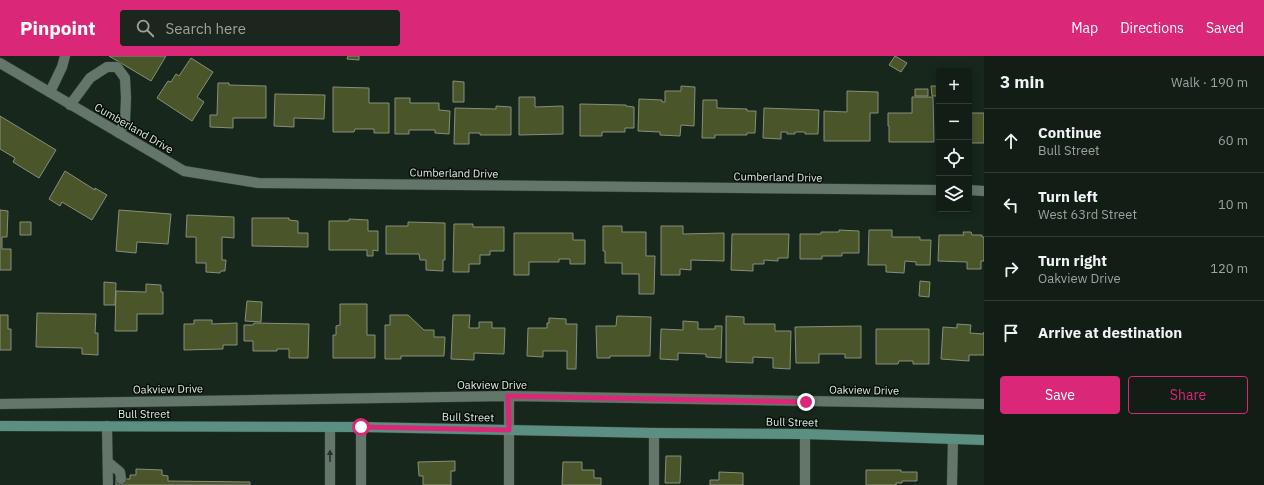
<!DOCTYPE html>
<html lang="en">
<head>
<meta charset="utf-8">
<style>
  :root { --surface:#111d15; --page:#1a261e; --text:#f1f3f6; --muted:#9ca2a0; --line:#303b34; --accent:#db2777 }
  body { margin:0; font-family:"IBM Plex Sans",sans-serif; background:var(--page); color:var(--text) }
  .controls { position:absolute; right:12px; top:12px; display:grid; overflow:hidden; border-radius:4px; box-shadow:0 2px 10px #0003 }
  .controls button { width:36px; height:36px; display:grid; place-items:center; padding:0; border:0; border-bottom:1px solid var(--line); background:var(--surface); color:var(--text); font:20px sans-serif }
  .stop { position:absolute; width:12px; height:12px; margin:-9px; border:3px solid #db2777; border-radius:50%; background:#fff }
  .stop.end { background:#db2777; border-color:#fff; box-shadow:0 1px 4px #0008 }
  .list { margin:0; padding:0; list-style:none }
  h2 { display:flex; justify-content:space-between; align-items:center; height:52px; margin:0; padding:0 16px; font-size:17px }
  h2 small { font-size:13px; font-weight:400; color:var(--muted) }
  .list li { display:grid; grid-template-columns:26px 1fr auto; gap:12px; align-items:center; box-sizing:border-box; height:64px; padding:0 16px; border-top:1px solid var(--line) }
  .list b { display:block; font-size:15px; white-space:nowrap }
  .list p { margin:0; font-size:13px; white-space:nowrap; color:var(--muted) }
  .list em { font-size:13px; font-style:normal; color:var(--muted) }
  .actions { display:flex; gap:8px; padding:12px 16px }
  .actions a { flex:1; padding:9px 0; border:1px solid var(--accent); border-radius:4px; text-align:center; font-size:14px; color:var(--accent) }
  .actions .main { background:var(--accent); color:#fff }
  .icon { flex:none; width:22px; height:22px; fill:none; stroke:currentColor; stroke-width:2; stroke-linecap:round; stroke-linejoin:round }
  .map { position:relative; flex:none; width:984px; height:429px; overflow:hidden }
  header { display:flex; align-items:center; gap:24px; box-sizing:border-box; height:56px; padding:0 20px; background:var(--accent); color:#fff }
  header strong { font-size:19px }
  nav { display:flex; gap:22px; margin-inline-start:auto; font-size:14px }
  .search { width:280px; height:36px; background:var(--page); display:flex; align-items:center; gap:10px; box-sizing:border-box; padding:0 14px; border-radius:4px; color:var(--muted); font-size:15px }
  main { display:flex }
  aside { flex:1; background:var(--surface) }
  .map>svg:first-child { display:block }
  .building { fill:#4a562a; stroke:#888e7a }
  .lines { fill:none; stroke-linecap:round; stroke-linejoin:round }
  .lane-casing { stroke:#344038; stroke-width:11 }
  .street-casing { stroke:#344038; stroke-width:11 }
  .secondary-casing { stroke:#344038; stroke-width:11 }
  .lane { stroke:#637669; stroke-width:10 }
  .street { stroke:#637669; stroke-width:10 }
  .secondary { stroke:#5b8f82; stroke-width:10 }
  .oneway { fill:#27322b }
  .route { stroke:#db2777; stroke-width:5 }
  .labels { text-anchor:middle; stroke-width:3; stroke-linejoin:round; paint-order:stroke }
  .street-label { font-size:11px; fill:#e1ece4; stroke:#070e09 }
</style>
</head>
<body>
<header>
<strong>Pinpoint</strong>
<div class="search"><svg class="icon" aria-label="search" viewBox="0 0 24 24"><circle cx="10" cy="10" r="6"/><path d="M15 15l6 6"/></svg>Search here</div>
<nav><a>Map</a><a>Directions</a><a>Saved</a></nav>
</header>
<main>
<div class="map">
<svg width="984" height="429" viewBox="0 0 984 429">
  <rect width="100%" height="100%" fill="#17271c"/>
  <path class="building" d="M109 0H166L151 25Z
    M348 0H359V4L347 3Z
    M895 0 907 7 901 16 889 9Z
    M191 2 213 16 197 41 204 46 192 65 157 42 168 25 171 26 176 18 179 20Z
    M453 25 464 26V46H453Z
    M218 27H229V29L266 30V62H233V72L210 71V59H217Z
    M681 30 695 31 694 70 681 69 680 80 660 79V76L638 75 639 43 662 44V46H665V35H681Z
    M931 30H939V40H932Z
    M333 31 369 32V47H389V77H374V73H355L354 76H333Z
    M915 33H928V40H915Z
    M847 35 878 36V57H870V85H824V55L847 56Z
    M275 38 325 39 324 63 294 62V71L274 70Z
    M519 41H535V51L563 50V78L519 79Z
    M912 41H933L934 86H889V70H888V57H912Z
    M395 42H410V47H439V54L450 55 449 78 435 77V74H409V78H395Z
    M703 44H717V52L747 53V55H756L755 77H747V79H715V82H702Z
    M580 48 626 49V50L634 51V72H625V76H602V80H580Z
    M496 50 511 51V79H480V77H469V88H454L455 52 496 53Z
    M764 52 819 54 818 78H805V76H795V78H787V76H781V83L763 82Z
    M969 57H984V87H969Z
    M0 60 56 94 39 122 13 106 15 102 0 93Z
    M65 115 95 134V132L107 139 92 164 62 146 60 150 49 143Z
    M0 154 8 155 7 181H2V193H11V214H0Z
    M119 154 171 158 168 188 137 186 136 197 116 195Z
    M187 159 234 161V182L222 181V204H226L225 215H221L220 217 206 216V207H196V181H186Z
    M252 162H289V164L298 165V177H308V191L252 190Z
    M349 163 368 164V175H378V195L373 194V200H367V194H329V165H349Z
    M20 166H31V179H20Z
    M408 166 445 167V204H443V215L426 214V204H420L419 198H386V170H408Z
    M454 168H473V171H504V195H490V199H480V208H469V216H453Z
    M603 170H622V176H646V200H655L654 238H639V218H622V207H605V195H603Z
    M661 170H683V178L724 177V205L691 204V214L680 213V219H661Z
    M839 174 859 175V197H842V200H822V203H800V178H821V176H839Z
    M869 174H892V181H920V184H931L930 209H916V206L905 205 904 217 886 216V209H868Z
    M963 176H971L972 179H982V181H984V205H981V213H967V206L938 205 939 179H964Z
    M514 177H573V184H585V208H570V203H559V206H529V219H514Z
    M732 178H789L788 202H778V205L764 204V208H753V215L731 214Z
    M920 225 930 226 929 241 919 240Z
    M104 226 116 227 115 249H104Z
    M146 228 161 229V236H163V258H137V275H115L116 235 146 236Z
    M247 245 262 246 261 266 245 265Z
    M340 248H367V279H375V302H333V279H336V270L340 269Z
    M37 257 96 258 95 277H98V299L82 298V292L36 291Z
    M0 259H8V273H11V294H0Z
    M390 259H408L424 274H434V281H445L444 300H401V303H385V269H390Z
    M453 259H470L469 272H479V266H492V272H505L504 298 474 297V304L451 303Z
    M617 260 651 261 650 300H610V302H597L596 270H616Z
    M726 260 744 261V268H775V275H791L790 313 773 312V302L753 301V307L726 306Z
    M549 262 566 263V268H577L576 313H567V295H543V301L527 300 528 272H547V267H549Z
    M194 264H212V268L237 267V289H223V293L184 294V268H194Z
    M683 265 698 266V273H715V270H722L721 302 706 301V298L678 297V304L660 303 661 273 683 274Z
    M254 267 309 268 308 302H289V293H277V295H253V285H244V269H253Z
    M957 268 971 269 970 277 983 278 984 276V299H969V305L941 303 943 271 957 272Z
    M861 270V302H845V298H819V307H796L795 271Z
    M876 273H929V308H913V305H899L898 308H876Z
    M666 400H681L680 427H665Z
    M455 405V415H451V429H423V420H419L418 406Z
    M563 406H582V414H594V422H601V429H562Z
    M136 413 162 414V419L168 420V425L250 426V429H116V423H130V419H136Z
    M866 414H901V416H917V425H902V427H896V429H866Z
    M719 416 743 417V429H710V424H719Z"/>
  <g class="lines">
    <g class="lane-casing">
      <path id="lane" d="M50 36 62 11 65 0
        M70 49 90 22 107 11H117L125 22 126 42 125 65 119 77
        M107 370 108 429
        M330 371V429
        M654 377V429
        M108 406 120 416 121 423
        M361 429V371
        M952 429 953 383"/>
    </g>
    <g class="street-casing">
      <path id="street" d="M0 7 184 115 258 127 939 134
        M969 134 984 135
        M509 340V429
        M0 348 509 340 984 348
        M805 378V429"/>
    </g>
    <g class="secondary-casing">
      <path id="secondary" d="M0 370 361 371 654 377 805 378 984 384"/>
    </g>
    <use href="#lane" class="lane"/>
    <use href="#street" class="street"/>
    <use href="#secondary" class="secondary"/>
  </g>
  <defs><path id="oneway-solid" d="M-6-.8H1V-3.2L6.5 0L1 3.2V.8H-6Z"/></defs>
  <use class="oneway" href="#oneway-solid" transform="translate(330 400) rotate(-90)"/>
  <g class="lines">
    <path class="route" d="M361 371 509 374 508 340 806 346"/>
  </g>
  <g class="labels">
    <g class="street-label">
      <text transform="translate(134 72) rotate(30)" y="4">Cumberland Drive</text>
      <text transform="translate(454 117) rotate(1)" y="4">Cumberland Drive</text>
      <text transform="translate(778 121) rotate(1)" y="4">Cumberland Drive</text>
      <text x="492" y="333">Oakview Drive</text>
      <text transform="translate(168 333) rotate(-1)" y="4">Oakview Drive</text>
      <text transform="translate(864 334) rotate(1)" y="4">Oakview Drive</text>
      <text x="144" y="362">Bull Street</text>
      <text transform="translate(468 361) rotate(1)" y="4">Bull Street</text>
      <text transform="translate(792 366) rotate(1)" y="4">Bull Street</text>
    </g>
  </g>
</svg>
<div class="controls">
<button>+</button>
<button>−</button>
<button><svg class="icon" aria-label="locate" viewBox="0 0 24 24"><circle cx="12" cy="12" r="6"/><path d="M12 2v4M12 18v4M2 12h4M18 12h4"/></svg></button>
<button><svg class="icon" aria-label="layers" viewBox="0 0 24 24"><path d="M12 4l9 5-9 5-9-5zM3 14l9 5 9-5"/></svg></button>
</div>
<div class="stop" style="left:361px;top:371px"></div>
<div class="stop end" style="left:806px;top:346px"></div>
</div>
<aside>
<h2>3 min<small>Walk · 190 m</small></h2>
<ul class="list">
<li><svg class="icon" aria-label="ahead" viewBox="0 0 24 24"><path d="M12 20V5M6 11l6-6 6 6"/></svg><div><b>Continue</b><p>Bull Street</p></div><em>60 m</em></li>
<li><svg class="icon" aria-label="left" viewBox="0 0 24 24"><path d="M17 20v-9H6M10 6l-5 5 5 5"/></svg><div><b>Turn left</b><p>West 63rd Street</p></div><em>10 m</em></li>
<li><svg class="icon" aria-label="right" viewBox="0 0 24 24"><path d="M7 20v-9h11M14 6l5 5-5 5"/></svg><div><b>Turn right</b><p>Oakview Drive</p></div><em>120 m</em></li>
<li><svg class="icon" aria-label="arrive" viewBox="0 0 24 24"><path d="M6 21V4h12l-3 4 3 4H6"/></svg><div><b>Arrive at destination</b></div></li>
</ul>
<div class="actions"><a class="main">Save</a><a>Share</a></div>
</aside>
</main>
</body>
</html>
